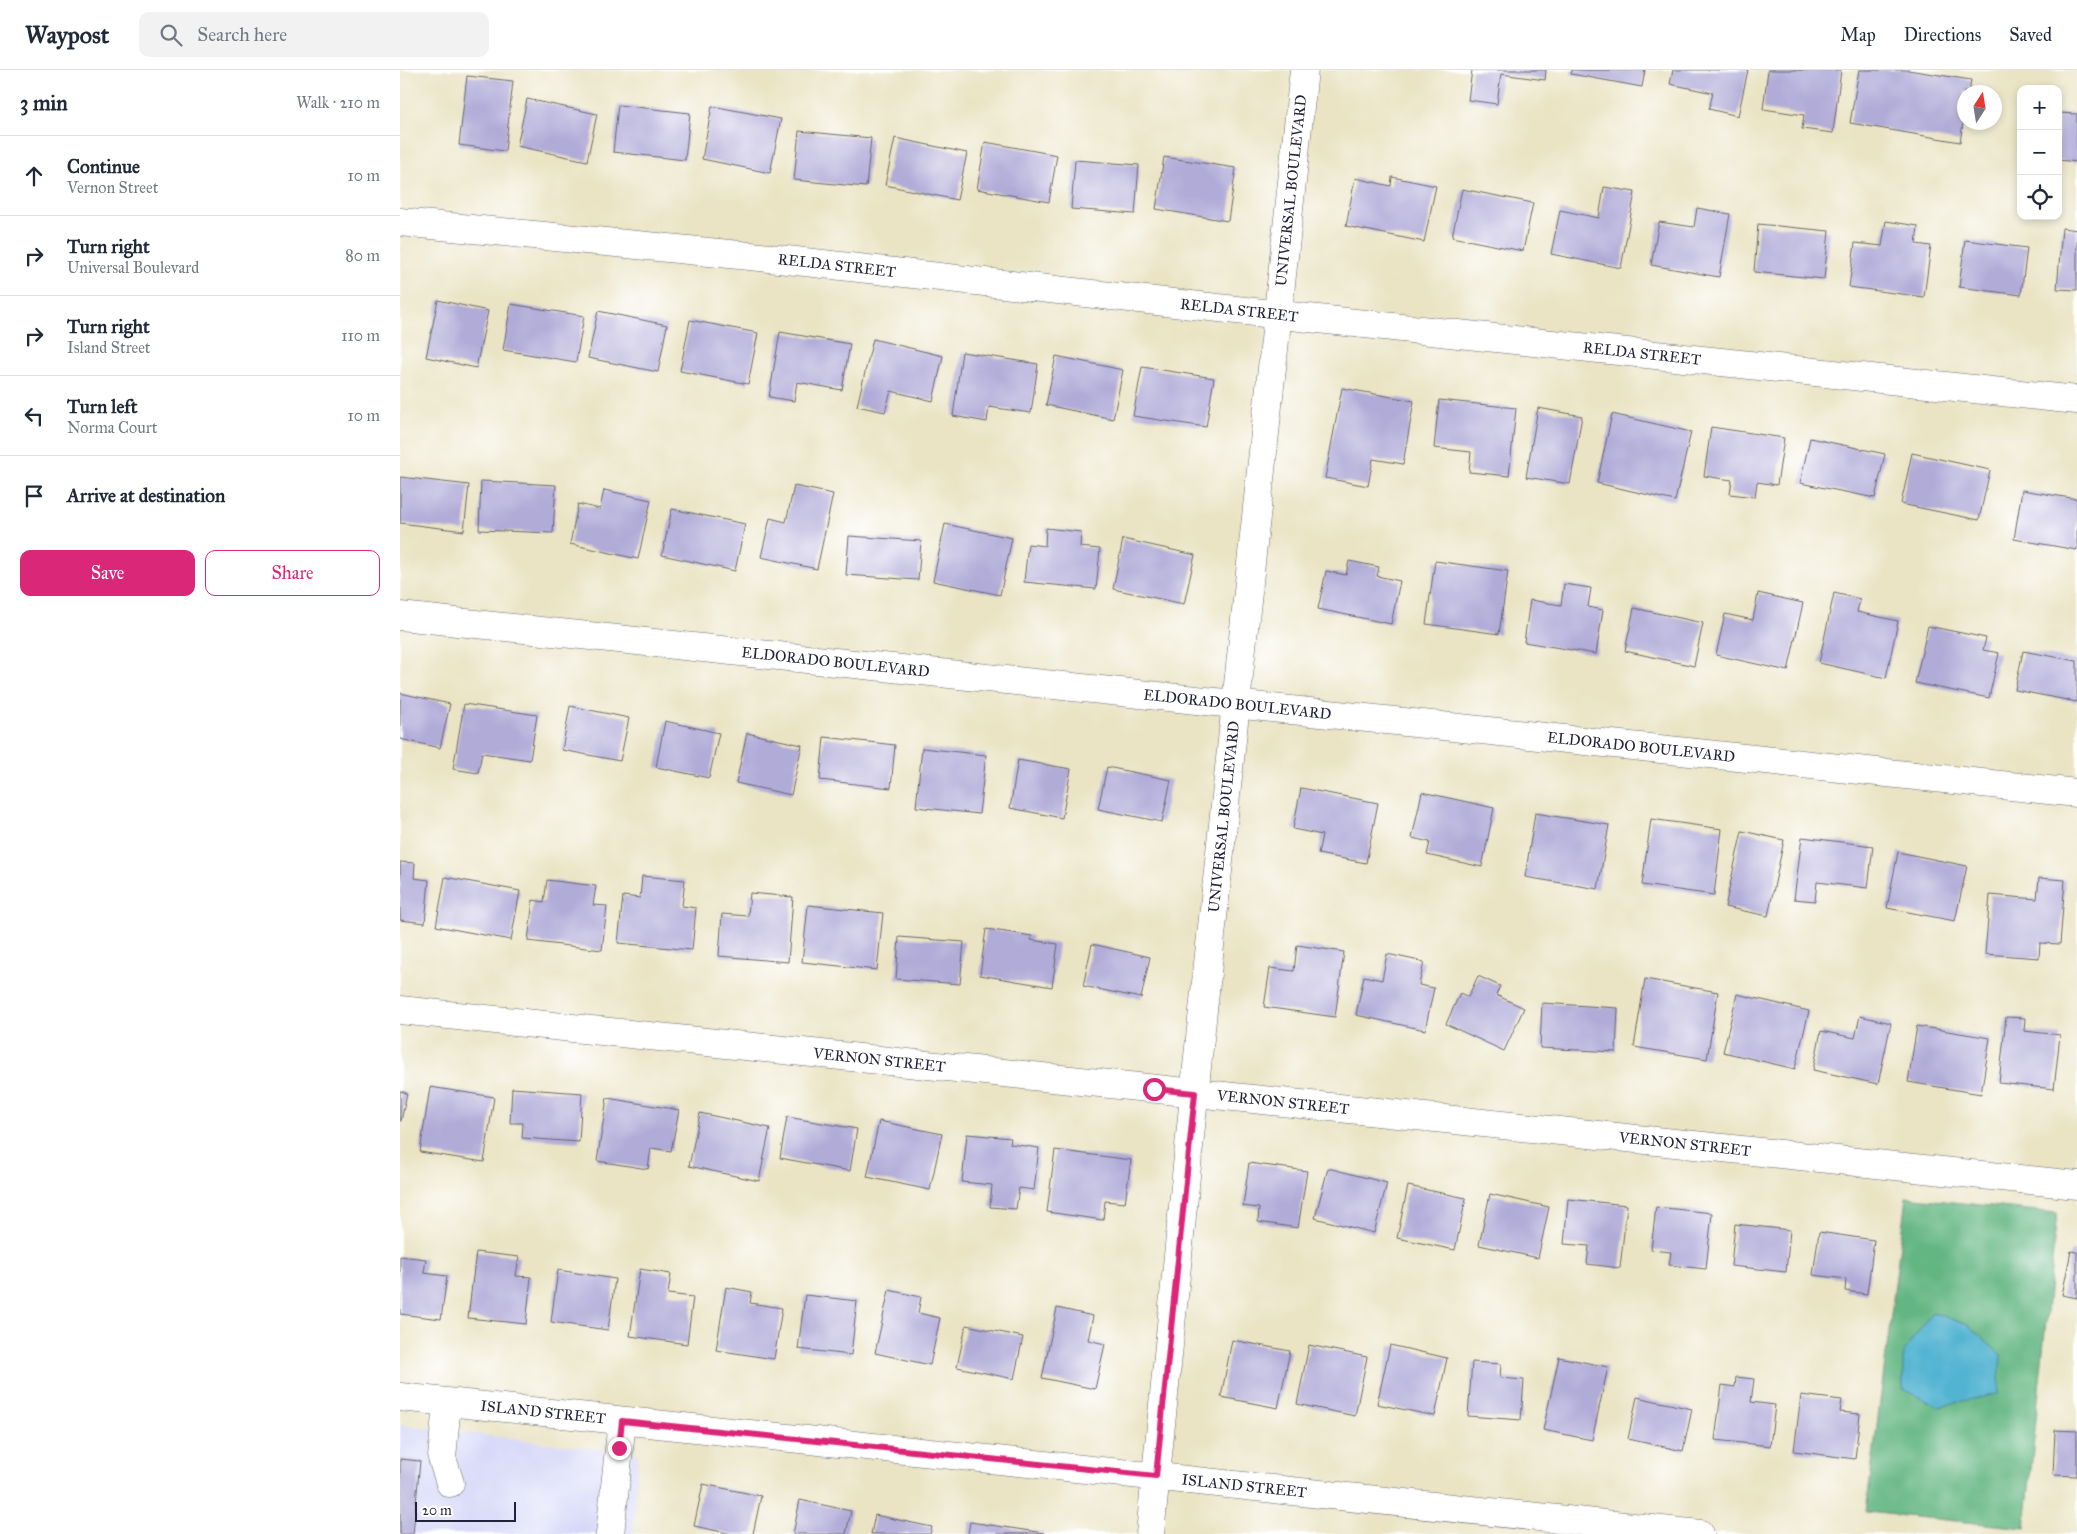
<!DOCTYPE html>
<html lang="en">
<head>
<meta charset="utf-8">
<style>
  :root { --surface:#fff; --page:#f2f2f3; --text:#1f2937; --muted:#747a83; --line:#e0e1e3; --accent:#db2777 }
  body { margin:0; font-family:"IM FELL Great Primer",serif; background:var(--page); color:var(--text) }
  .controls { position:absolute; right:15px; top:15px; display:grid; overflow:hidden; border-radius:10px; box-shadow:0 2px 8px #0003 }
  .controls button { width:45px; height:45px; display:grid; place-items:center; padding:0; border:0; border-bottom:1px solid var(--line); background:var(--surface); color:var(--text); font:25px sans-serif }
  .compass { position:absolute; left:1557px; top:15px; width:45px; height:45px; border-radius:50%; background:var(--surface); box-shadow:0 2px 8px #0003; rotate:12deg }
  .scale { position:absolute; left:15px; bottom:12px; width:101px; box-sizing:border-box; padding-left:5px; border:2px solid #22223b; border-top:0; font-size:14px; line-height:18px; white-space:nowrap; color:#22223b; -webkit-text-stroke:4px #fff; paint-order:stroke }
  .stop { position:absolute; width:15px; height:15px; margin:-11px; border:4px solid #db2777; border-radius:50%; background:#fff }
  .stop.end { background:#db2777; border-color:#fff; box-shadow:0 1px 5px #0008 }
  .list { margin:0; padding:0; list-style:none }
  h2 { display:flex; justify-content:space-between; align-items:center; height:65px; margin:0; padding:0 20px; font-size:21px }
  h2 small { font-size:16px; font-weight:400; color:var(--muted) }
  .list li { display:grid; grid-template-columns:32px 1fr auto; gap:15px; align-items:center; box-sizing:border-box; height:80px; padding:0 20px; border-top:1px solid var(--line) }
  .list b { display:block; font-size:19px; white-space:nowrap }
  .list p { margin:0; font-size:16px; white-space:nowrap; color:var(--muted) }
  .list em { font-size:16px; font-style:normal; color:var(--muted) }
  .actions { display:flex; gap:10px; padding:15px 20px }
  .actions a { flex:1; padding:11px 0; border:1px solid var(--accent); border-radius:10px; text-align:center; font-size:18px; color:var(--accent) }
  .actions .main { background:var(--accent); color:#fff }
  .icon { flex:none; width:28px; height:28px; fill:none; stroke:currentColor; stroke-width:2; stroke-linecap:round; stroke-linejoin:round }
  .map { position:relative; flex:none; width:1677px; height:1464px; overflow:hidden }
  header { display:flex; align-items:center; gap:30px; box-sizing:border-box; height:70px; padding:0 25px; background:var(--surface); border-bottom:1px solid var(--line) }
  header strong { font-size:24px }
  nav { display:flex; gap:28px; margin-inline-start:auto; font-size:18px }
  .search { width:350px; height:45px; background:var(--page); display:flex; align-items:center; gap:12px; box-sizing:border-box; padding:0 18px; border-radius:10px; color:var(--muted); font-size:19px }
  main { display:flex }
  aside { flex:1; background:var(--surface) }
  .map>svg:first-child { display:block }
  .built { fill:#d6d8f8 }
  .forest { fill:#63b682; stroke:#426c5e }
  .water { fill:#53b4d1; stroke:#3a6b86 }
  .building { fill:#b1abd8 }
  .lines { fill:none; stroke-linecap:round; stroke-linejoin:round }
  .minor-casing { stroke:#68666b; stroke-width:29 }
  .minor { stroke:#fff; stroke-width:28 }
  .route { stroke:#db2777; stroke-width:6 }
  .labels { text-anchor:middle; stroke-width:5; stroke-linejoin:round; paint-order:stroke }
  .street-label { font-size:15px; fill:#22223b; stroke:#fff }
</style>
</head>
<body>
<header>
<strong>Waypost</strong>
<div class="search"><svg class="icon" aria-label="search" viewBox="0 0 24 24"><circle cx="10" cy="10" r="6"/><path d="M15 15l6 6"/></svg>Search here</div>
<nav><a>Map</a><a>Directions</a><a>Saved</a></nav>
</header>
<main>
<aside>
<h2>3 min<small>Walk · 210 m</small></h2>
<ul class="list">
<li><svg class="icon" aria-label="ahead" viewBox="0 0 24 24"><path d="M12 20V5M6 11l6-6 6 6"/></svg><div><b>Continue</b><p>Vernon Street</p></div><em>10 m</em></li>
<li><svg class="icon" aria-label="right" viewBox="0 0 24 24"><path d="M7 20v-9h11M14 6l5 5-5 5"/></svg><div><b>Turn right</b><p>Universal Boulevard</p></div><em>80 m</em></li>
<li><svg class="icon" aria-label="right" viewBox="0 0 24 24"><path d="M7 20v-9h11M14 6l5 5-5 5"/></svg><div><b>Turn right</b><p>Island Street</p></div><em>110 m</em></li>
<li><svg class="icon" aria-label="left" viewBox="0 0 24 24"><path d="M17 20v-9H6M10 6l-5 5 5 5"/></svg><div><b>Turn left</b><p>Norma Court</p></div><em>10 m</em></li>
<li><svg class="icon" aria-label="arrive" viewBox="0 0 24 24"><path d="M6 21V4h12l-3 4 3 4H6"/></svg><div><b>Arrive at destination</b></div></li>
</ul>
<div class="actions"><a class="main">Save</a><a>Share</a></div>
</aside>
<div class="map">
<svg width="1677" height="1464" viewBox="0 0 1677 1464">
  <rect width="100%" height="100%" fill="#fff"/>
  <filter id="ink" filterUnits="userSpaceOnUse"><feTurbulence type="fractalNoise" baseFrequency=".02" numOctaves="2"/><feDisplacementMap in="SourceGraphic" scale="10" xChannelSelector="R" yChannelSelector="G"/><feConvolveMatrix kernelMatrix="1 2 1 2 8 2 1 2 1" color-interpolation-filters="sRGB"/></filter>
  <filter id="wash" filterUnits="userSpaceOnUse"><feTurbulence type="fractalNoise" baseFrequency=".0096" numOctaves="4" result="noise"/><feDisplacementMap in="SourceGraphic" scale="20" xChannelSelector="R" yChannelSelector="G"/><feGaussianBlur stdDeviation="1.12" result="paint"/><feColorMatrix in="noise" values="0 0 0 0 0 0 0 0 0 0 0 0 0 0 0 0 0 1.4 0 .05"/><feComposite in="paint" operator="in"/></filter>
  <g filter="url(#wash)">
    <rect width="100%" height="100%" fill="#eae4c4"/>
    <path class="built" d="M0 1355 238 1384 233 1464H0Z"/>
    <path class="forest" d="M1506 1127 1657 1143 1625 1458 1466 1442Z"/>
    <path class="water" d="M1532 1242 1568 1255 1601 1285 1598 1324 1538 1336 1503 1319V1283Z"/>
    <g id="blocks">
      <path class="building" d="M1072 0H1146L1145 10 1101 4 1097 34 1068 30Z
        M1172 0H1245L1242 17 1171 4Z
        M1273 0H1348L1338 46 1309 39 1313 23 1270 14Z
        M1368 0H1441L1433 63 1402 59 1404 45 1363 39Z
        M1459 0H1508L1571 10 1569 22H1564V47L1560 72 1450 53Z
        M67 6 113 11 105 81 59 75Z
        M127 29 197 44 187 91 117 76Z
        M218 35 290 43 285 90 213 82Z
        M312 36 381 49 370 103 302 89Z
        M1658 43 1677 44V92L1658 90Z
        M399 61 471 68 466 117 394 110Z
        M495 68 567 83 557 130 485 115Z
        M585 72 657 85 649 132 577 119Z
        M764 87 836 98 828 151 756 139Z
        M675 90 739 95 735 144 671 139Z
        M992 107 1036 116 1024 172 946 156 955 108 991 116Z
        M1204 117 1235 122 1221 198 1151 184 1160 140 1199 148Z
        M1062 119 1133 133 1123 181 1052 167Z
        M1297 138 1330 144 1319 207 1251 195 1259 152 1294 157Z
        M1486 151 1518 156 1516 174 1531 176 1524 227 1449 217 1455 173 1482 176Z
        M1358 154 1429 161 1424 209 1354 202Z
        M1662 158 1677 160V220L1657 219Z
        M1565 170 1627 178 1621 225 1559 217Z
        M38 230 88 241 76 298 26 287Z
        M111 234 184 246 176 292 103 280Z
        M198 241 267 255 258 302 188 288Z
        M290 250 358 263 348 314 280 301Z
        M380 262 450 274 442 320 397 312 394 331 369 327Z
        M473 269 543 286 533 331 491 321 485 342 457 336Z
        M562 282 638 294 631 343 589 337 587 352 553 346Z
        M656 286 723 300 713 349 646 335Z
        M742 297 814 308 806 357 733 346Z
        M942 318 1014 331 1003 394 973 389 968 416 925 408Z
        M1039 330 1116 338 1109 406 1069 402 1071 382 1034 378Z
        M1138 338 1182 346 1170 414 1126 407Z
        M1212 344 1291 362 1275 431 1197 413Z
        M1311 357 1384 368 1377 415 1357 412 1355 427 1330 424 1332 410 1304 406Z
        M1410 368 1485 384 1475 428 1400 413Z
        M1512 383 1590 400 1579 450 1501 434Z
        M0 407 69 415 64 461 0 453Z
        M81 411 156 415 153 463 79 460Z
        M394 416 433 424 417 499 361 487 370 448 386 452Z
        M204 420 251 430 238 489 170 474 178 434 200 439Z
        M1622 420 1677 429V480L1614 469Z
        M272 439 345 454 335 501 262 485Z
        M545 454 612 468 600 525 533 511Z
        M646 458 681 462 680 477 700 479 696 519 624 512 628 474 645 476Z
        M449 466 521 471 518 510 446 505Z
        M723 469 795 485 784 534 713 519Z
        M949 491 979 497 977 506 1000 511 991 554 918 539 926 501 946 505Z
        M1035 491 1108 501 1099 564 1026 554Z
        M1164 514 1191 518 1188 537 1203 540 1196 584 1124 572 1130 530 1161 535Z
        M1358 523 1403 533 1388 601 1316 585 1325 544 1353 550Z
        M1434 523 1460 529 1457 542 1498 551 1486 608 1419 593Z
        M1234 538 1303 553 1294 596 1225 581Z
        M1528 556 1586 568 1583 580 1599 583 1589 628 1515 613Z
        M1623 581 1677 591V632L1615 620Z
        M0 623 50 634 40 678 0 669Z
        M64 634 137 645 130 690 82 683 78 703 53 699Z
        M170 636 229 648 220 691 162 680Z
        M265 651 319 663 309 708 256 697Z
        M347 663 402 675 391 725 336 713Z
        M424 667 495 675 491 718 420 710Z
        M522 678 586 685 579 744 516 737Z
        M618 690 671 699 662 748 610 738Z
        M707 697 771 710 762 752 698 739Z
        M901 718 978 733 966 793 918 784 922 765 893 759Z
        M1022 722 1094 738 1082 797 1027 785 1030 772 1012 768Z
        M1135 743 1209 755 1198 819 1125 807Z
        M1251 749 1322 759 1314 825 1242 815Z
        M1342 761 1384 770 1368 846 1325 837Z
        M1402 767 1473 776 1468 818 1417 812 1415 831 1394 829Z
        M1498 782 1567 796 1555 851 1487 838Z
        M0 792 15 793 14 808 29 810 25 853 0 850Z
        M242 806 285 810 282 836 296 838 292 880 218 873 223 826 240 828Z
        M45 807 120 821 111 870 36 856Z
        M1639 808 1665 810 1660 874 1640 873 1639 888 1585 884 1590 825 1637 829Z
        M147 810 196 816 193 835 207 836 202 880 128 871 133 830 144 832Z
        M350 823 393 827 388 892 319 886 322 844 348 846Z
        M408 835 483 843 477 900 402 892Z
        M586 859 632 866 631 870 658 874 652 917 580 905Z
        M499 867 564 872 560 914 496 909Z
        M692 874 750 887 741 928 683 916Z
        M897 875 944 882 935 947 864 937 870 898 894 901Z
        M987 884 1024 892 1019 915 1034 918 1025 960 956 945 964 906 982 910Z
        M1078 906 1100 916 1096 925 1124 938 1104 981 1046 954 1060 923 1068 927Z
        M1245 909 1318 922 1307 989 1234 977Z
        M1337 924 1409 941 1395 999 1323 982Z
        M1142 933 1218 938 1216 982 1140 978Z
        M1460 946 1491 953 1478 1014 1413 1000 1421 961 1455 968Z
        M1606 947 1625 948 1624 961 1660 965 1654 1019 1599 1013Z
        M1517 956 1590 968 1581 1024 1508 1012Z
        M30 1017 94 1027 84 1092 20 1082Z
        M112 1018 182 1023 179 1072 122 1068 123 1053H110Z
        M0 1021 7 1023 1 1051H0Z
        M207 1028 279 1040 271 1081 251 1078 248 1099 197 1091Z
        M300 1043 370 1058 359 1111 289 1096Z
        M387 1047 457 1059 450 1101 380 1088Z
        M479 1051 542 1064 530 1120 467 1107Z
        M567 1064 611 1068 610 1074 639 1078 634 1120 619 1118 616 1139 590 1137 592 1115 562 1112Z
        M655 1080 731 1090 725 1133 705 1131 703 1150 647 1142Z
        M849 1093 907 1101 898 1158 858 1152 859 1138 843 1136Z
        M928 1098 987 1113 974 1163 915 1148Z
        M1008 1116 1066 1128 1055 1180 997 1168Z
        M1090 1124 1149 1137 1138 1188 1079 1175Z
        M1168 1129 1227 1135 1220 1198 1187 1194 1189 1176 1164 1174Z
        M1256 1137 1312 1143 1306 1199 1269 1195 1271 1182 1251 1180Z
        M1335 1154 1390 1160 1386 1202 1331 1196Z
        M1419 1162 1474 1170 1467 1224 1445 1221 1446 1209 1413 1205Z
        M1671 1181 1677 1182V1228L1662 1225Z
        M76 1182 119 1187 116 1206 131 1207 126 1254 68 1248Z
        M0 1186 26 1189 24 1203 47 1206 41 1249 0 1244Z
        M240 1199 271 1204 268 1224 293 1227 287 1274 230 1266Z
        M158 1200 215 1209 208 1260 151 1252Z
        M326 1217 352 1222 350 1233 382 1238 374 1289 316 1280Z
        M489 1220 521 1227 518 1243 540 1248 530 1295 475 1283Z
        M405 1225 457 1231 451 1285 398 1279Z
        M657 1238 693 1246 688 1270 705 1274 695 1319 642 1308Z
        M566 1255 623 1267 614 1309 557 1297Z
        M832 1270 890 1281 878 1338 821 1327Z
        M909 1275 967 1287 955 1346 897 1334Z
        M990 1275 1047 1288 1035 1346 977 1334Z
        M1159 1287 1208 1297 1192 1370 1143 1360Z
        M1072 1292 1101 1294 1100 1308 1124 1310 1121 1350 1068 1346Z
        M1336 1307 1354 1309 1351 1332 1375 1335 1370 1376 1315 1370 1322 1315 1335 1317Z
        M1401 1325 1442 1330 1440 1342 1460 1344 1455 1389 1394 1381Z
        M1237 1327 1292 1339 1283 1381 1228 1369Z
        M1655 1360 1677 1361V1406L1653 1405Z
        M0 1389 20 1391 13 1464H0Z
        M303 1414 361 1426 353 1464H332L294 1456Z
        M400 1430 451 1441 446 1464H393Z
        M475 1445 532 1457 530 1464H471Z
        M570 1452 644 1463V1464H568Z"/>
    </g>
  </g>
  <g filter="url(#ink)">
    <use href="#blocks" fill-opacity="0" stroke="#68666b" stroke-width="1"/>
    <g class="lines">
      <g class="minor-casing">
        <g id="minor">
          <path id="s1" d="M0 152 360 187 918 249 1677 330"/>
          <path id="s2" d="M0 546 1677 723"/>
          <path id="s3" d="M0 940 1677 1115"/>
          <path id="s4" d="M0 1327 1300 1464"/>
          <path d="M47 1333 42 1388 50 1413"/>
          <path d="M210 1464 222 1351"/>
          <path id="s5" d="M750 1464 798 987 904 0"/>
        </g>
      </g>
      <use href="#minor" class="minor"/>
    </g>
  </g>
  <g class="lines" filter="url(#ink)">
    <path class="route" d="M219 1378 222 1351 756 1406 795 1023 754 1019"/>
  </g>
  <g class="labels">
    <g class="street-label">
      <text dy="5" stroke="none"><textPath href="#s5" startOffset="1351">UNIVERSAL BOULEVARD</textPath></text>
      <text dy="5" stroke="none"><textPath href="#s1" startOffset="439">RELDA STREET</textPath></text>
      <text dy="5" stroke="none"><textPath href="#s1" startOffset="844">RELDA STREET</textPath></text>
      <text dy="5" stroke="none"><textPath href="#s1" startOffset="1249">RELDA STREET</textPath></text>
      <text dy="5" stroke="none"><textPath href="#s2" startOffset="438">ELDORADO BOULEVARD</textPath></text>
      <text dy="5" stroke="none"><textPath href="#s2" startOffset="842">ELDORADO BOULEVARD</textPath></text>
      <text dy="5" stroke="none"><textPath href="#s2" startOffset="1248">ELDORADO BOULEVARD</textPath></text>
      <text dy="5" stroke="none"><textPath href="#s5" startOffset="721">UNIVERSAL BOULEVARD</textPath></text>
      <text dy="5" stroke="none"><textPath href="#s3" startOffset="482">VERNON STREET</textPath></text>
      <text dy="5" stroke="none"><textPath href="#s3" startOffset="888">VERNON STREET</textPath></text>
      <text dy="5" stroke="none"><textPath href="#s3" startOffset="1292">VERNON STREET</textPath></text>
      <text dy="5" stroke="none"><textPath href="#s4" startOffset="144">ISLAND STREET</textPath></text>
      <text dy="5" stroke="none"><textPath href="#s4" startOffset="849">ISLAND STREET</textPath></text>
    </g>
  </g>
</svg>
<div class="controls">
<button>+</button>
<button>−</button>
<button><svg class="icon" aria-label="locate" viewBox="0 0 24 24"><circle cx="12" cy="12" r="6"/><path d="M12 2v4M12 18v4M2 12h4M18 12h4"/></svg></button>
</div>
<svg class="compass" viewBox="-18 -18 36 36"><path d="M0-13l5 13h-10z" fill="#e53935"/><path d="M0 13l5-13h-10z" fill="#747a83"/></svg>
<div class="scale">20 m</div>
<div class="stop" style="left:754px;top:1019px"></div>
<div class="stop end" style="left:219px;top:1378px"></div>
</div>
</main>
</body>
</html>
